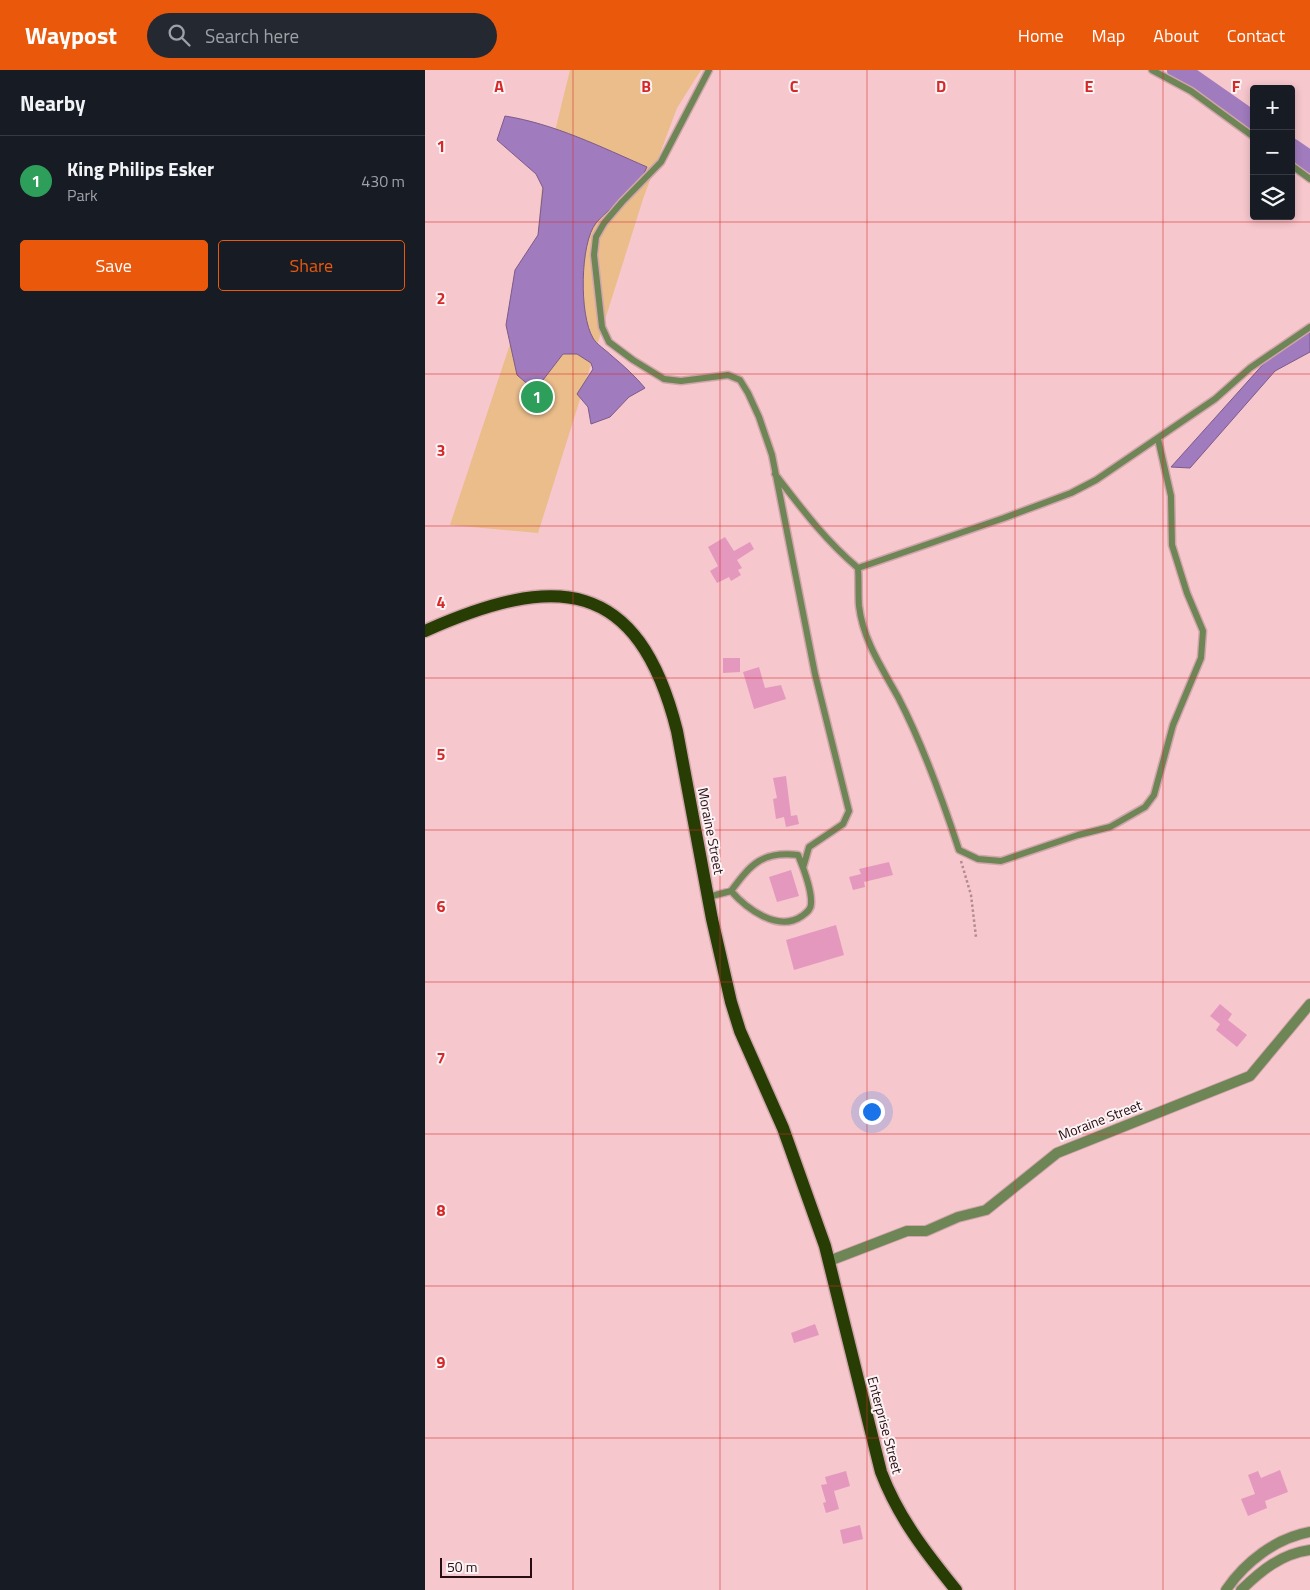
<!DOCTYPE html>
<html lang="en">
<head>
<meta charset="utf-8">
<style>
  :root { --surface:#171b24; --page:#242831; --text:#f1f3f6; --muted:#9ea1a6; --line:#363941; --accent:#ea580c }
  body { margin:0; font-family:"Titillium Web",sans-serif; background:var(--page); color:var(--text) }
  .controls { position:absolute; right:15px; top:15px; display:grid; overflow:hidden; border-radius:5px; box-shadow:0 2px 8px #0003 }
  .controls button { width:45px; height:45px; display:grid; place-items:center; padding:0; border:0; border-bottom:1px solid var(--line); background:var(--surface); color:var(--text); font:25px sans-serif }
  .scale { position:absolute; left:15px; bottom:12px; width:92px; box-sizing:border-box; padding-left:5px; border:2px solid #270c12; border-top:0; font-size:14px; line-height:18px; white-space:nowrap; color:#270c12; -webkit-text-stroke:4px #fcf3f4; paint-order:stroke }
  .you { position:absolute; left:446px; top:1041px; width:18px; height:18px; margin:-12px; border:4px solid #fff; border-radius:50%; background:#1a73e8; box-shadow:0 0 0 8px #1a73e833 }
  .badge { display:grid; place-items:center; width:32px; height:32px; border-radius:50%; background:var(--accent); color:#fff; font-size:16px; font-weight:700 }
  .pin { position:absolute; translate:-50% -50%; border:2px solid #fff; box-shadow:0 1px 5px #0006 }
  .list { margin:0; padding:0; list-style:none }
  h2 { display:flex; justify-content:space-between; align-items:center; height:65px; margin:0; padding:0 20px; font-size:21px }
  h2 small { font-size:16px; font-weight:400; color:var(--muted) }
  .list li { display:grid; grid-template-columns:32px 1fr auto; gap:15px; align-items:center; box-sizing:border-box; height:90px; padding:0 20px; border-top:1px solid var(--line) }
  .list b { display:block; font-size:19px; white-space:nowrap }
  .list p { margin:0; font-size:16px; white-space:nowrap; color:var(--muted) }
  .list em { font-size:16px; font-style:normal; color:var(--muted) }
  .actions { display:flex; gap:10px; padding:15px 20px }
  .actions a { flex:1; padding:11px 0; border:1px solid var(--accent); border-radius:5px; text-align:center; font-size:18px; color:var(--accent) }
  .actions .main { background:var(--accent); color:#fff }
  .icon { flex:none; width:28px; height:28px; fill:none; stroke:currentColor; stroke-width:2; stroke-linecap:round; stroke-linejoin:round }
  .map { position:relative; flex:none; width:885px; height:1520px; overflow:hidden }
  header { display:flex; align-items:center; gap:30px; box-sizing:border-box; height:70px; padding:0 25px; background:var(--accent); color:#fff }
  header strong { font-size:24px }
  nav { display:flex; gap:28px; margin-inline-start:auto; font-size:18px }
  .search { width:350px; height:45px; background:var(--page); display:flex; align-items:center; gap:12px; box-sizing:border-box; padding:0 18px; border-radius:28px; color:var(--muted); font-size:19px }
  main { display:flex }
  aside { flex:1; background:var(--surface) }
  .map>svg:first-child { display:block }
  .green { fill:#eabd8b }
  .water { fill:#a07bbd; stroke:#7c5a8a }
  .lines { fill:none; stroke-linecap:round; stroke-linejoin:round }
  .river { stroke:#a07bbd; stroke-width:22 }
  .building { fill:#e598be }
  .lane-casing { stroke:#d1a5ab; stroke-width:9 }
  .street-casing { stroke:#d1a5ab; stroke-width:12 }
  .primary-casing { stroke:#d1a5ab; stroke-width:15 }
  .path { stroke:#b48b91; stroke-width:2.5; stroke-dasharray:2.5 2.5; stroke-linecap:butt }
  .lane { stroke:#6e8555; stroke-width:6 }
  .street { stroke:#6e8555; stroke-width:10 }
  .primary { stroke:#283d04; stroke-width:12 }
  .grid { fill:none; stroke:#d62828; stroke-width:1; stroke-opacity:0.55 }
  .labels { text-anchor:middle; stroke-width:4; stroke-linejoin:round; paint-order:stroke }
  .street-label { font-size:14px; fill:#270c12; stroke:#fcf3f4 }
  .grid-label { font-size:16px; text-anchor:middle; font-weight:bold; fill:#d62828; stroke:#fcf3f4; stroke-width:4; stroke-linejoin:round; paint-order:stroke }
</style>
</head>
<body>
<header>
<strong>Waypost</strong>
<div class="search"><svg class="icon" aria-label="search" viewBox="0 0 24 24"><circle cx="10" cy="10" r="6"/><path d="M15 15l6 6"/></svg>Search here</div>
<nav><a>Home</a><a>Map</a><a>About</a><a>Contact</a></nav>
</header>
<main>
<aside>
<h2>Nearby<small></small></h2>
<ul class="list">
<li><span class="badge" style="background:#2e9e5b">1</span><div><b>King Philips Esker</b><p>Park</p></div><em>430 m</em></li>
</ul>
<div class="actions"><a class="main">Save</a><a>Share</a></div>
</aside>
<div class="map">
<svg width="885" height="1520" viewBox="0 0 885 1520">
  <rect width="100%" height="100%" fill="#f6c7cd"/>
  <path class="green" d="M145 0H276L252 38 218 129 113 463 25 455 110 199 117 114Z"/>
  <path class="water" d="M80 46C130 54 176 77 222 97 213 121 187 134 171 153 155 173 154 245 168 268 171 274 181 280 187 286 199 296 210 306 220 318L204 327 185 347 166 354 163 337 152 324 168 299 166 293 152 284H138L118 310 106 317 92 305 81 255 90 200 113 165 118 118 111 104 72 70Z
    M885 259V282L850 301 765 398 746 397 850 281Z"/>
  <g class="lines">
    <path class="river" d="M753 0 829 53
      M866 79 885 92"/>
  </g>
  <path class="building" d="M300 467 309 481 325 472 329 479 312 490 317 498 313 500 316 505 306 511 304 507 292 513 285 501 293 496 283 477Z
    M298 588H315V602L298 603Z
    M334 597 340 618 356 615 361 629 329 639 318 602Z
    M361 706 366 746 372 745 374 754 361 757 359 747 351 749 348 729 352 728 348 708Z
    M464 792 468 805 439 812 440 817 428 820 424 807 436 804 434 799Z
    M366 800 374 826 352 832 344 807Z
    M411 855 419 885 369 900 361 870Z
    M795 934 807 944 803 950 822 965 812 977 791 960 795 954 785 946Z
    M390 1254 394 1265 369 1273 366 1263Z
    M855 1400 863 1422 840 1431 842 1438 823 1446 816 1429 830 1424 823 1405 833 1401 836 1408Z
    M421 1401 425 1416 409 1421 414 1439 401 1443 398 1433 401 1432 396 1415 402 1414 400 1407Z
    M435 1455 438 1469 418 1474 415 1460Z"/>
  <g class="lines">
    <g class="lane-casing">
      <path id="lane" d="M284 0 236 92 197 132 179 153 171 167 169 185 177 257 184 272 208 290 239 309 256 311 303 305 315 310 323 323 334 347 347 385 390 604 424 741 418 754 384 777 378 798
        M727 0 766 21 829 67
        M866 95 885 109
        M350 404C377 439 399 469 433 498 434 511 433 524 434 536 438 570 457 598 473 627 498 675 517 728 534 780L553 789 576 791 653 765 685 757 720 737 729 725 748 655 776 588 778 561 762 523 747 475 746 426 733 369
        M433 498 579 448 646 423 671 410 790 329 825 298 885 257
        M283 827 306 821C321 838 353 863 377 846 381 843 386 840 386 834 387 821 378 797 373 785 337 781 326 794 306 821"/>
    </g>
    <g class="street-casing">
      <path id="street" d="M404 1191 482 1161H501L533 1147 561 1140 632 1083 825 1006 885 934
        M801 1520C820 1492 851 1468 885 1462
        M816 1520C837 1500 856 1484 885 1480"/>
    </g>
    <g class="primary-casing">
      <path id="primary" d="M0 561C130 503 213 506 252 661L287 849 306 932 315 961 358 1058 400 1176 456 1402C473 1447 501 1483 531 1520"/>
    </g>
    <path class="path" d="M536 791 546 825 551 867"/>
    <use href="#lane" class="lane"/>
    <use href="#street" class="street"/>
    <use href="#primary" class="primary"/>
  </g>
  <path class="grid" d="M148 0V1520M295 0V1520M442 0V1520M590 0V1520M738 0V1520M0 152H885M0 304H885M0 456H885M0 608H885M0 760H885M0 912H885M0 1064H885M0 1216H885M0 1368H885"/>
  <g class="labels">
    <g class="street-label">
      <text transform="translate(286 761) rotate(79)" y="5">Moraine Street</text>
      <text transform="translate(675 1050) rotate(-21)" y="5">Moraine Street</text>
      <text transform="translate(460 1355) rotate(75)" y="5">Enterprise Street</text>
    </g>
  </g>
  <g class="grid-label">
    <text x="74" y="22">A</text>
    <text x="221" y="22">B</text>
    <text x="369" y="22">C</text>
    <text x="516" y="22">D</text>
    <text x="664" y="22">E</text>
    <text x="811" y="22">F</text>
    <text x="16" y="82">1</text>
    <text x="16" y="234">2</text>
    <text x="16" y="386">3</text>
    <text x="16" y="538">4</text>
    <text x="16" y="690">5</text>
    <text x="16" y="842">6</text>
    <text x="16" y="994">7</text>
    <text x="16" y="1146">8</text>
    <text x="16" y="1298">9</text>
  </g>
</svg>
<div class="controls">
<button>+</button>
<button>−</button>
<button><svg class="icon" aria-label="layers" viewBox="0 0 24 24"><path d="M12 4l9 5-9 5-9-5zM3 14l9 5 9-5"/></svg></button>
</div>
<div class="scale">50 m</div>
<div class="you"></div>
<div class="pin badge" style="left:112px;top:327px;background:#2e9e5b">1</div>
</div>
</main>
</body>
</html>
